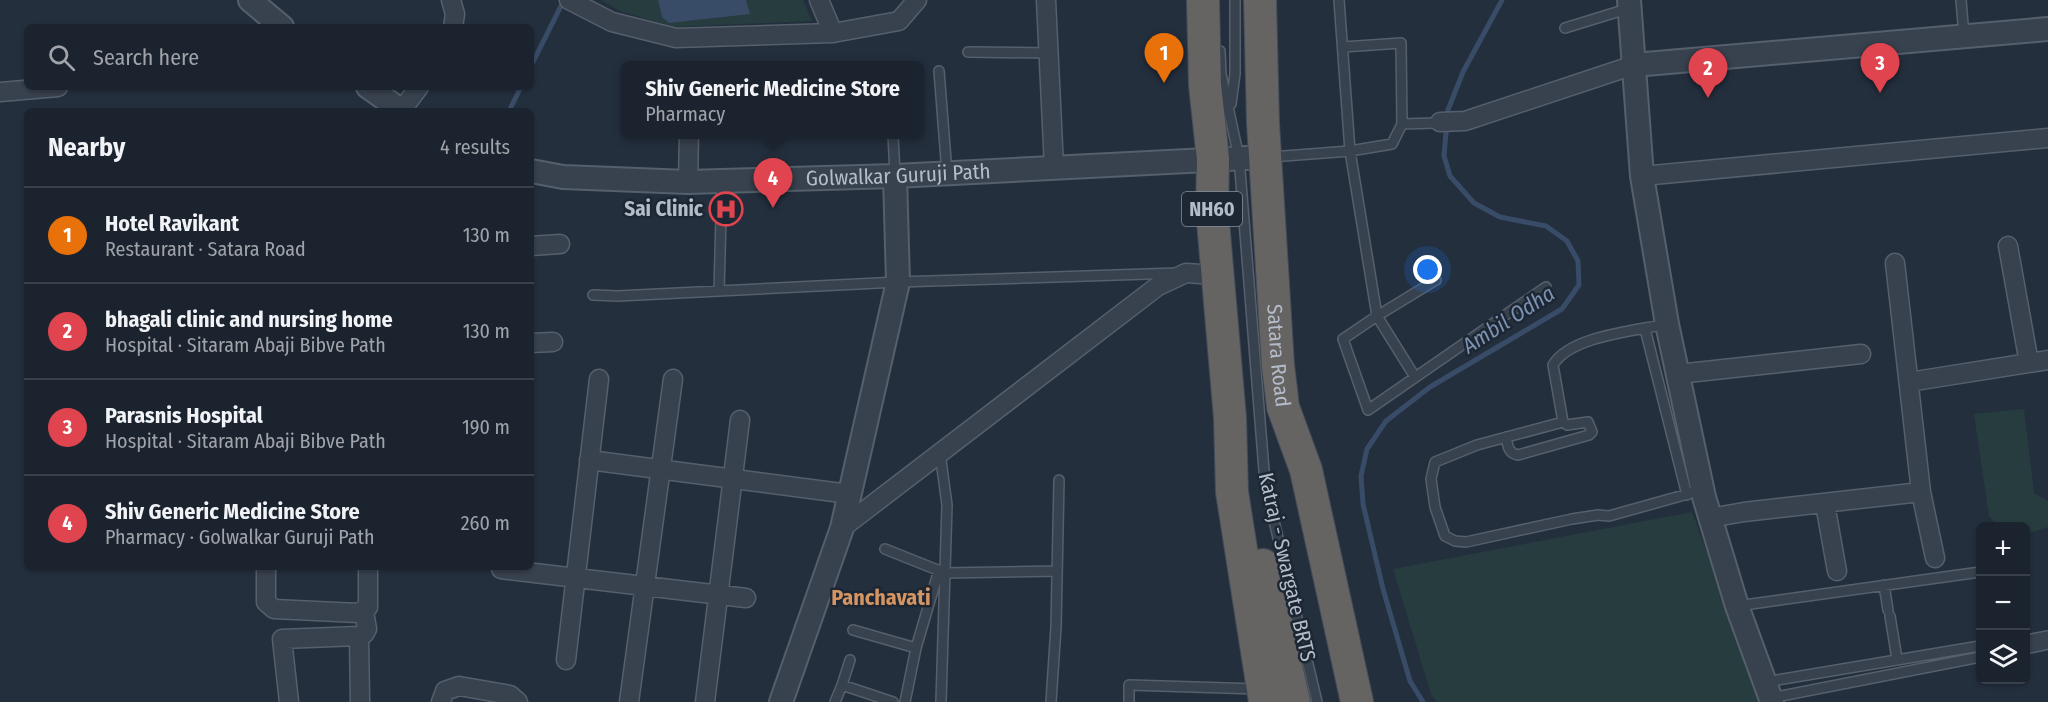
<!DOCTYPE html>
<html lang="en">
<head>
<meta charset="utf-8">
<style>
  :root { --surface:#1b232e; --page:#242b36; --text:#f1f3f6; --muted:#a0a4aa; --line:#39404a; --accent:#8ab4f8 }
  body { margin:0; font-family:"Fira Sans Condensed",sans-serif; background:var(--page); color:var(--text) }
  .controls { position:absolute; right:18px; bottom:18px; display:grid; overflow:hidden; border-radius:9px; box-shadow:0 2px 4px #0004 }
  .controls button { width:54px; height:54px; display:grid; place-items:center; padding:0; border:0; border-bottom:2px solid var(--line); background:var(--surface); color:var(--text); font:30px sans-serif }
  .you { position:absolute; left:1428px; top:270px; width:21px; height:21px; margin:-15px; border:4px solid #fff; border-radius:50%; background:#1a73e8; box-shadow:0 0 0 9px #1a73e833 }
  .badge { display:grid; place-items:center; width:39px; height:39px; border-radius:50%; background:var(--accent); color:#fff; font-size:20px; font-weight:700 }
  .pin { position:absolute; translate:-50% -50px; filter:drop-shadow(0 2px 3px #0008) }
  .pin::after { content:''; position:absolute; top:32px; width:21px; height:18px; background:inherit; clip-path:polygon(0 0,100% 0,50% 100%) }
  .popup { position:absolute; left:621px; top:61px; width:303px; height:78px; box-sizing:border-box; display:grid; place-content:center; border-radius:9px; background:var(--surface); filter:drop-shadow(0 2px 4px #0005); font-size:20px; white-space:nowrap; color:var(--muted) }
  .popup b { font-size:22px; color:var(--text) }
  .popup::after { content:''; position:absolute; left:50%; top:100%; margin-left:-12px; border:12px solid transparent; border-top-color:var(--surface) }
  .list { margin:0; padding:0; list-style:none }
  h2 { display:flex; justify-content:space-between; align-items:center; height:78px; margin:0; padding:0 24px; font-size:26px }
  h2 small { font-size:20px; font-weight:400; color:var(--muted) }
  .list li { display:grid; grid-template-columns:39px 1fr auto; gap:18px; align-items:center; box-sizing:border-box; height:96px; padding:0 24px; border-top:2px solid var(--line) }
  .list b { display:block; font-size:22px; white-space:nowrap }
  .list p { margin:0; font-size:20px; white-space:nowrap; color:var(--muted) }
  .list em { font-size:20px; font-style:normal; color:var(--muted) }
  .icon { flex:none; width:33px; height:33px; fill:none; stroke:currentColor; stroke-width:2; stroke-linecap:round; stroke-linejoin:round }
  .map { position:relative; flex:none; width:2048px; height:702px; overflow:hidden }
  .search { position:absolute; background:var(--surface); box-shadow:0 2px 4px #0004; left:24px; top:24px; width:510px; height:66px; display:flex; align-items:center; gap:15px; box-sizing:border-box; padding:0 21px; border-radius:9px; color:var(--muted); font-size:22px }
  .panel { position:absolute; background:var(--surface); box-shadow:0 2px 4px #0004; left:24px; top:108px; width:510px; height:462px; border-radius:9px }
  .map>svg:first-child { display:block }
  .green { fill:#263c3f }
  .water { fill:#394c67 }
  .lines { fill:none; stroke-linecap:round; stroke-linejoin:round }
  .stream { stroke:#394c67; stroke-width:5 }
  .service-casing { stroke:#565f6c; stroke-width:12 }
  .minor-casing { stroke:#565f6c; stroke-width:21 }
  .tertiary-casing { stroke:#565f6c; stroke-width:26 }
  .trunk-casing { stroke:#434c59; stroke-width:34 }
  .service { stroke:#38414e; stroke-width:9 }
  .minor { stroke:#38414e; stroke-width:18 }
  .tertiary { stroke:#38414e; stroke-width:22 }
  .trunk { stroke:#656462; stroke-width:32 }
  .labels { text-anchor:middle; stroke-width:5; stroke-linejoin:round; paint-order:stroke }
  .shield { fill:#1d2633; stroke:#878f9c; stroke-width:1.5 }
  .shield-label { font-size:20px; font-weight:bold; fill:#b4bcc9 }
  .street-label { font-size:21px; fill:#b4bcc9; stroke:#1d2633 }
  .poi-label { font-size:21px; font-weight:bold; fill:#b4bcc9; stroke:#1d2633; text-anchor:end }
  .water-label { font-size:22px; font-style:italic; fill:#7c92b1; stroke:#1d2633 }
  .neighbourhood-label { font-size:22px; font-weight:bold; fill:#d59563; stroke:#1d2633 }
</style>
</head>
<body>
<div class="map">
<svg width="2048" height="702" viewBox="0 0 2048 702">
  <rect width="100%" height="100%" fill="#242f3e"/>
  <path class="green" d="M601 0H803L812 21 674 27 620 11Z
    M2024 409 2034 493 2048 501V527L2026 534V526H1997L1989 516 1974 414Z
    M1692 512 1763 702H1437L1431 694 1393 569Z"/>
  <path class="water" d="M658 0H746L750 14 669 23 662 17Z"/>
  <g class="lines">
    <path class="stream" d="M531 66 564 0
      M509 111 521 87
      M1423 702 1410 681 1383 589 1363 504 1361 476 1367 449 1386 421 1430 387 1562 309 1579 285 1578 261 1567 241 1546 226 1500 217 1474 203 1450 176 1444 156 1448 110 1463 72 1502 0"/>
    <g class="service-casing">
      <path id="service" d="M1339 0 1350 151 1377 316 1436 280
        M1961 0 1964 36
        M1565 28 1630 8
        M1343 47 1401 43 1402 124 1435 123
        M1220 51 1221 74 1239 158 1265 483 1317 702
        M968 52 1048 53
        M939 71 947 173
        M1231 104 1235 74V0
        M893 134 895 176
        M1271 157 1350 151 1392 144 1402 124
        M719 291 722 180
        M593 295 618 296 898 282 1178 273
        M1667 324C1635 331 1570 336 1553 365L1563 422 1477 445 1435 462 1431 479 1435 507 1445 536 1455 541 1466 542 1572 519 1598 515 1609 516 1702 490
        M1645 329 1687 495
        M1415 377 1377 316 1343 339 1368 410 1546 287
        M1506 437C1508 446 1508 453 1518 455L1589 435 1592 432 1588 422 1567 425 1563 422
        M940 453 947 505 941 702
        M885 549 945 573 1056 571
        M1884 585 1888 610
        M1737 606 1980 572
        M1890 616 1897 659
        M853 630 916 648 905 702
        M2026 640 2048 636
        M916 648 939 570
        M2026 649 2048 644
        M1765 682 1980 646
        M842 685 850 660
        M1771 698 1980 657
        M835 702 842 685 893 702
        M1051 702 1056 627 1059 480
        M1129 702V685L1258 689"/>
    </g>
    <g class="minor-casing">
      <path id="minor" d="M451 0 455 14 453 27
        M569 0 612 22 676 38 833 33 899 21 917 0
        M819 0 833 33
        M1046 0 1054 167
        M0 92 58 87
        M401 111 419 87
        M1440 122 1465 121 1634 65
        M1642 176 2048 138
        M688 182 689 134
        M531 246 560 244
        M2008 246 2029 363
        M531 343 553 342
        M1678 374 1861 354
        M1909 382 2048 360
        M589 460 849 494
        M1921 492 1935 558
        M1825 504 1837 571
        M1710 518 1744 512 1921 492 1895 263
        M842 528 1158 286 1186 273 1216 275
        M266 567V602L274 609 358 613 368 607V567
        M501 569 746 598
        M359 636 360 702
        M566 660 599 379
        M289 702 282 639 359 636 364 634 367 629 364 611
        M441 702 445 691 459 686 510 695 518 702
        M629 702 673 379
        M705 702 740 420"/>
    </g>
    <g class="tertiary-casing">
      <g id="tertiary">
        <path d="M250 0 282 27"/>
        <path d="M1629 0 1642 176 1667 324 1704 497 1737 606 1772 702"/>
        <path d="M1634 65 2048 29"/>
        <path d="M368 87 402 111"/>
        <path id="s1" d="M531 171 563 177 688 182 895 176 1266 157"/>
        <path d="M781 702 842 528 898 282 895 176"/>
      </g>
    </g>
    <g class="trunk-casing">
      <g id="trunk">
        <path d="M1203 0 1205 85 1213 159 1212 210 1230 418 1232 492 1265 702"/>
        <path id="s2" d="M1260 0 1263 123 1278 365 1283 407 1306 470 1357 702"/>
        <path d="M1263 565 1294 702"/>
      </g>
    </g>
    <use href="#service" class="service"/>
    <use href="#minor" class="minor"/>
    <use href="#tertiary" class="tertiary"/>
    <use href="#trunk" class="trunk"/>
  </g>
  <defs>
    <g id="hospital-ring" transform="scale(1.725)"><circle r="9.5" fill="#1d2633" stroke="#e0444e" stroke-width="1.5"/><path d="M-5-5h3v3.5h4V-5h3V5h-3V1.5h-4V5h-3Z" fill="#e0444e"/></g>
  </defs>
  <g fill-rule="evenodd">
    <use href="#hospital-ring" x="726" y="209"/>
  </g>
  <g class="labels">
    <rect class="shield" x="1182" y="192" width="60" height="34" rx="4.5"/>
    <g class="shield-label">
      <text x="1212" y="216">NH60</text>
    </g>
    <g class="street-label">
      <text dy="7" stroke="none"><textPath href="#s1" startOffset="368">Golwalkar Guruji Path</textPath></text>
      <text dy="7" stroke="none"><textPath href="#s2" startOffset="356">Satara Road</textPath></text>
      <text transform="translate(1287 567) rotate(77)" y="7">Katraj - Swargate BRTS</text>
    </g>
    <g class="poi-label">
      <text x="703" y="216">Sai Clinic</text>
    </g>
    <g class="water-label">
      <text transform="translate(1508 319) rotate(-33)" y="8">Ambil Odha</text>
    </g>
    <g class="neighbourhood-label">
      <text x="881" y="605">Panchavati</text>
    </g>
  </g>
</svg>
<div class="controls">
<button>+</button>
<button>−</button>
<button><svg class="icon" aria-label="layers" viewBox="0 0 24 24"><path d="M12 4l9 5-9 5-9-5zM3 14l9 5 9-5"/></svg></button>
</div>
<div class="you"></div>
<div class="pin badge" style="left:1164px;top:83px;background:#e8710a">1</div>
<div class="pin badge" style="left:1708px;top:98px;background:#e0444e">2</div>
<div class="pin badge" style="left:1880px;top:93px;background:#e0444e">3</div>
<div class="pin badge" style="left:773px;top:208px;background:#e0444e">4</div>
<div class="popup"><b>Shiv Generic Medicine Store</b>Pharmacy</div>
<div class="search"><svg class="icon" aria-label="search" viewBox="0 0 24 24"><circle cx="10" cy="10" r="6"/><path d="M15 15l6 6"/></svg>Search here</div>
<section class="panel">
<h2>Nearby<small>4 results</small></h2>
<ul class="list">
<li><span class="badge" style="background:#e8710a">1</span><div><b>Hotel Ravikant</b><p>Restaurant · Satara Road</p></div><em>130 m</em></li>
<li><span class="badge" style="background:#e0444e">2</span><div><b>bhagali clinic and nursing home</b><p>Hospital · Sitaram Abaji Bibve Path</p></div><em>130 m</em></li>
<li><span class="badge" style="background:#e0444e">3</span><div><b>Parasnis Hospital</b><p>Hospital · Sitaram Abaji Bibve Path</p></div><em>190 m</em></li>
<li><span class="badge" style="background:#e0444e">4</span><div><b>Shiv Generic Medicine Store</b><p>Pharmacy · Golwalkar Guruji Path</p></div><em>260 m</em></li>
</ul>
</section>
</div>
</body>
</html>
